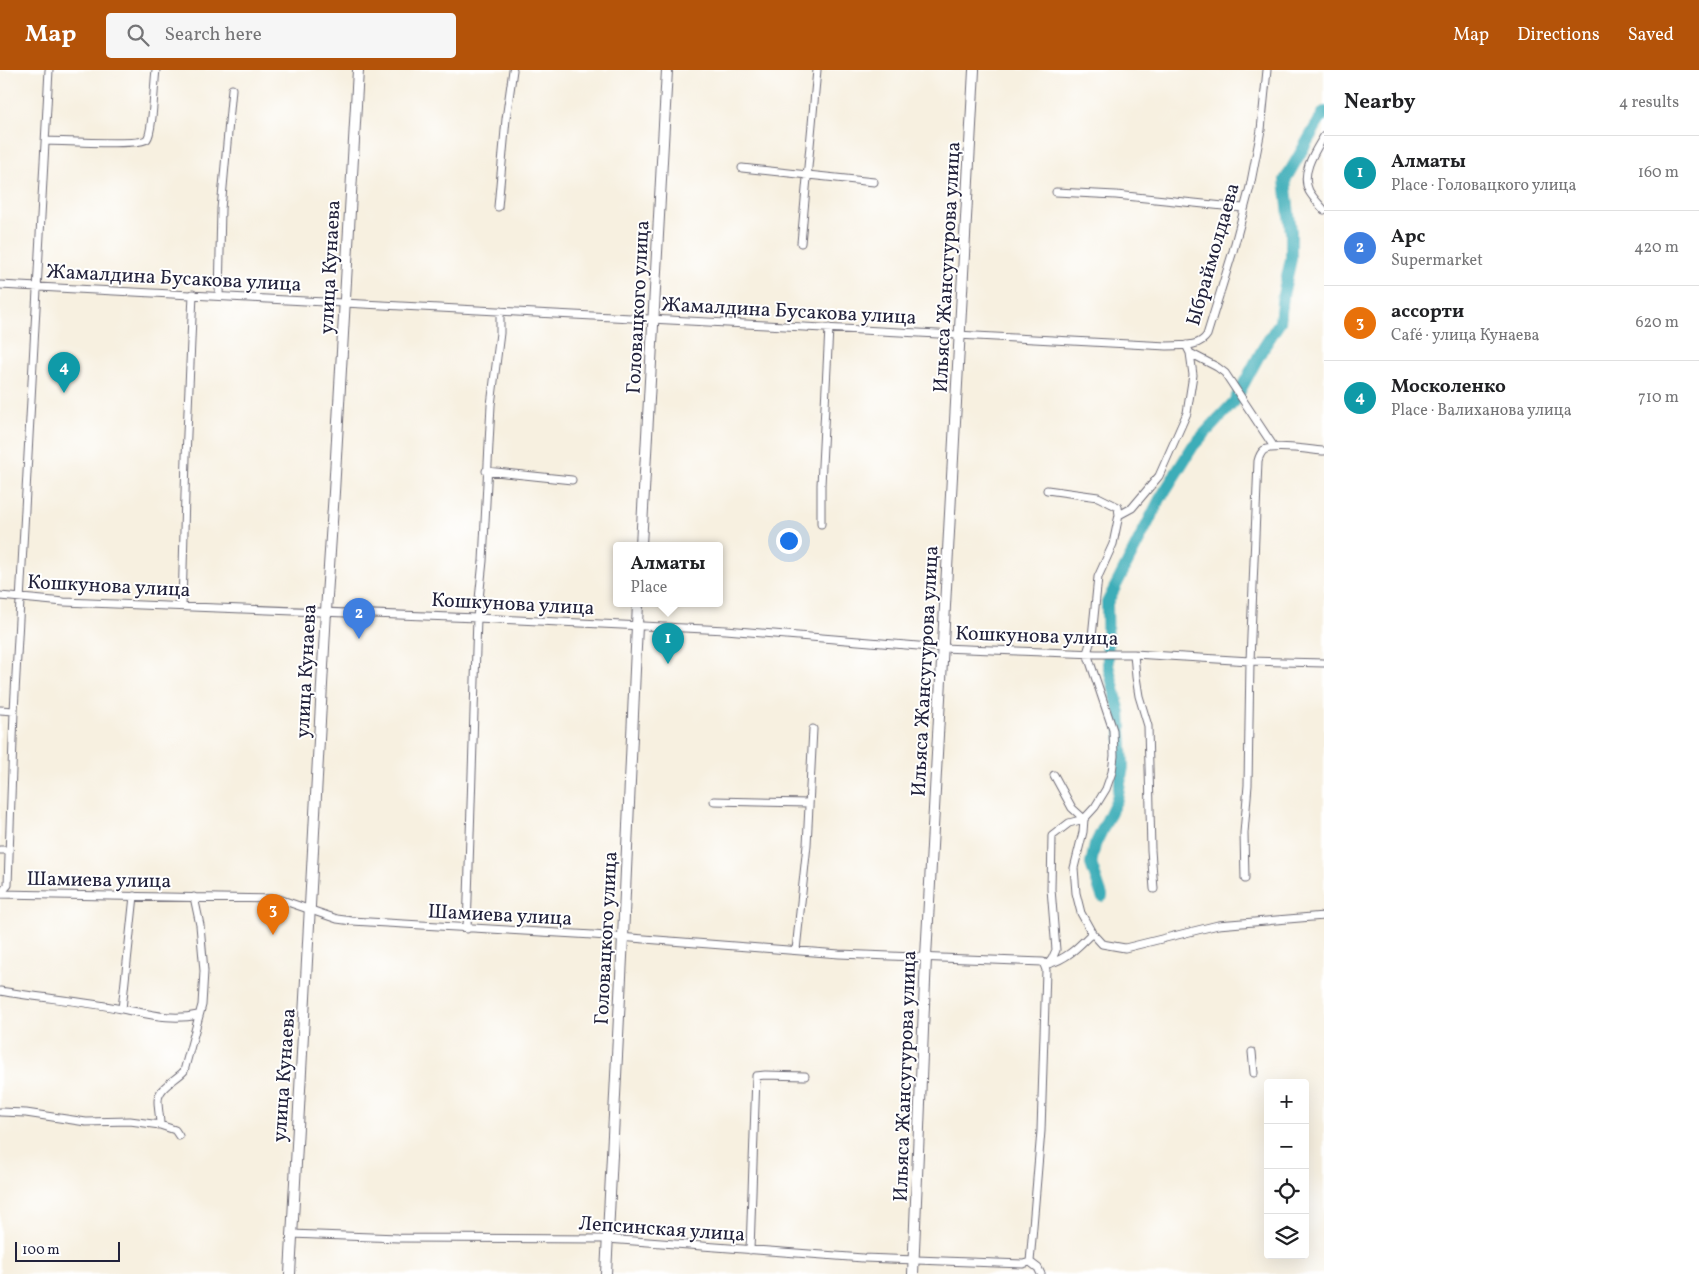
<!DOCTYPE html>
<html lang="en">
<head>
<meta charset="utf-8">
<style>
  :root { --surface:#fff; --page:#f6f6f6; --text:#202124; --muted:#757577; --line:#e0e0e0; --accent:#b45309 }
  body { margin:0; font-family:Vollkorn,serif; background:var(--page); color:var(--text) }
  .controls { position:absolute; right:15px; bottom:15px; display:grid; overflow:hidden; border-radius:5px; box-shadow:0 5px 20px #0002 }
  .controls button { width:45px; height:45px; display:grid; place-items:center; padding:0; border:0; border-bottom:1px solid var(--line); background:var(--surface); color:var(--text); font:25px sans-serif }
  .scale { position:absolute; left:15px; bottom:12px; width:105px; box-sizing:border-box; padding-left:5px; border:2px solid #22223b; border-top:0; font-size:14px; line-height:18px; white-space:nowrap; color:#22223b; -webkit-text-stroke:4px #fff; paint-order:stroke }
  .you { position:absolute; left:788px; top:470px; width:18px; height:18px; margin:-12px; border:4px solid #fff; border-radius:50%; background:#1a73e8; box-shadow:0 0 0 8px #1a73e833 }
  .badge { display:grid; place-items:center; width:32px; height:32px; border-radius:50%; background:var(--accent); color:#fff; font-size:16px; font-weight:700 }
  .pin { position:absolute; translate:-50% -41px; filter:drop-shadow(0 1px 2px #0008) }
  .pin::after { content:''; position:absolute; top:26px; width:18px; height:15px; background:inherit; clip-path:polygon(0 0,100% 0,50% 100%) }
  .popup { position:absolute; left:613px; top:472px; width:110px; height:65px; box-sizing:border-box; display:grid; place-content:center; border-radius:5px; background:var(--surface); filter:drop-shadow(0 1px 4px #0005); font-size:16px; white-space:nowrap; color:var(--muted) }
  .popup b { font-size:19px; color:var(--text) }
  .popup::after { content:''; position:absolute; left:50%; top:100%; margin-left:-10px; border:10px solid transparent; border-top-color:var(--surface) }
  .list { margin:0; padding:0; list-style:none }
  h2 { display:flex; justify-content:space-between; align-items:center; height:65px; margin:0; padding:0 20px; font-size:21px }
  h2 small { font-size:16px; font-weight:400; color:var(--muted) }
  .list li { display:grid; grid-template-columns:32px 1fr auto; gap:15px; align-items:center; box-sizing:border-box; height:75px; padding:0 20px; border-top:1px solid var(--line) }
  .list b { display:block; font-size:19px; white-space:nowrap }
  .list p { margin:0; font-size:16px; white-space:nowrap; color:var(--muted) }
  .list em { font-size:16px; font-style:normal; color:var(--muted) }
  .icon { flex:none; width:28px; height:28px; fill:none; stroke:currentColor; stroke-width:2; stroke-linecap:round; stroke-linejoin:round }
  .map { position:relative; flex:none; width:1324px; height:1204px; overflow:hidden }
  header { display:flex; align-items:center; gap:30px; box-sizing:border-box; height:70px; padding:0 25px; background:var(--accent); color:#fff }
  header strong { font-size:24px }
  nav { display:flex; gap:28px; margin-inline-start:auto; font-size:18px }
  .search { width:350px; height:45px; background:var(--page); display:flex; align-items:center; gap:12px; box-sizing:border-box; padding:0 18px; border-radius:5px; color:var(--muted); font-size:19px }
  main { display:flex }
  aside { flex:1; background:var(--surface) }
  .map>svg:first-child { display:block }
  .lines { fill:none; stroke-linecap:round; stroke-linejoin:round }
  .river { stroke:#3dadb8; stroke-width:12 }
  .street-casing { stroke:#6d6a75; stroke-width:9 }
  .secondary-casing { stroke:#6d6a75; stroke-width:12 }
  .street { stroke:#fff; stroke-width:7 }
  .secondary { stroke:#fff; stroke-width:10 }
  .labels { text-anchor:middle; stroke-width:4; stroke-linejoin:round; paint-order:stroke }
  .street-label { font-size:20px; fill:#22223b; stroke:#fff }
</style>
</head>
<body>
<header>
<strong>Map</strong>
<div class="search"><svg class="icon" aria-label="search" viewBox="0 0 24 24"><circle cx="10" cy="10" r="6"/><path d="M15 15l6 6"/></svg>Search here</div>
<nav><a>Map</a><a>Directions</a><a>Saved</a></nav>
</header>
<main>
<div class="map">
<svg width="1324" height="1204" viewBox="0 0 1324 1204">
  <rect width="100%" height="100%" fill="#fff"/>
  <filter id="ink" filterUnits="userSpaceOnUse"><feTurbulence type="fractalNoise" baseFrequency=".02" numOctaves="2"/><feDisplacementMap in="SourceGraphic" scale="10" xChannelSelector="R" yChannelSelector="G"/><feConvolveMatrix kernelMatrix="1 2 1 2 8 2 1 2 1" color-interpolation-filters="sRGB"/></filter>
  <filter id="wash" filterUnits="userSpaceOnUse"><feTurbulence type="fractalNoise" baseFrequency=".0096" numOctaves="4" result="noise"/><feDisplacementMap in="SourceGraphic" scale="20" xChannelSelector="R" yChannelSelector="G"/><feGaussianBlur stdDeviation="1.12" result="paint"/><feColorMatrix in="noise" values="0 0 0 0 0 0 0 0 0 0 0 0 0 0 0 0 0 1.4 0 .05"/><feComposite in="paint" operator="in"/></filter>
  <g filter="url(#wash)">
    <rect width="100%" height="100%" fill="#f7f0e0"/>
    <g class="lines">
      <path class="river" d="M1102 826 1091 794 1095 775 1117 729 1123 697 1120 643 1108 595 1107 533 1160 429 1193 376 1234 332 1262 280 1280 252 1283 225 1291 189V162L1285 110 1324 42"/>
    </g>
  </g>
  <g filter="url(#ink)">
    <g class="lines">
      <g class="street-casing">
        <path id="street" d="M1324 66C1315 81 1300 103 1309 121 1313 128 1319 134 1324 140
          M46 71C60 71 141 76 147 69 153 62 154 13 156 0
          M742 98 874 112
          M1056 122 1116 125 1243 138
          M498 137 506 49 513 0
          M801 173 817 0
          M0 215 1167 276C1180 275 1199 278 1207 265L1233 181 1250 117 1261 60 1267 0
          M219 226 221 139 232 19
          M1190 283 1217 297 1225 303 1274 377
          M486 401 572 410
          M1119 445 1132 438 1159 406 1187 343 1193 305 1190 283 1186 275
          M821 454V415L829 258
          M0 526 64 532 477 548 726 560 942 578 1096 584H1134L1250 591 1324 593
          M182 536 186 387 193 224
          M1134 584 1136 607 1139 626 1148 656 1151 780 1154 819
          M0 640 14 641
          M1054 705 1072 738 1084 749 1083 762 1074 798 1076 823 1081 843 1092 863
          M714 731 809 733
          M0 780H9
          M1245 809 1244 763 1248 715 1250 591 1258 391C1259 387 1260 383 1264 380 1274 374 1311 380 1324 381
          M0 824 279 829 337 849 352 851 593 865 839 884 1043 892 1046 900 1041 1061 1030 1192
          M0 824 8 815 14 641 49 0
          M467 859 477 548 483 491 491 335 500 263V241
          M796 880 807 775 813 659
          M1043 892 1048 894 1052 889 1056 880 1051 819 1052 766 1069 753 1084 749 1095 737 1106 719 1112 702 1114 686 1113 660 1087 583 1092 567 1098 507 1113 474 1119 445 1118 437 1098 427 1047 420
          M1048 894C1067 889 1078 877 1092 863L1102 874 1125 878 1218 855 1324 846
          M0 921C41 928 82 931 122 939 149 944 171 951 198 945
          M122 939 134 826
          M1252 982 1254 1003
          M0 1042 26 1043 86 1052 130 1051 160 1055 175 1060 179 1066
          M160 1055C160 1047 158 1039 158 1031 158 1017 176 1010 184 1001L202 935 204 901 200 855 194 827
          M291 1164 398 1168 607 1169 863 1188 1023 1194 1030 1192
          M750 1180 756 1006 765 1005 805 1006
          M1030 1192 1038 1198 1041 1204"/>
      </g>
      <g class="secondary-casing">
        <path id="secondary" d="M641 475 667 0
          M290 1204 326 541 334 422 358 0
          M606 1204 623 867 638 533
          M913 1204 926 887 974 0"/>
      </g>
      <use href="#street" class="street"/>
      <use href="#secondary" class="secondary"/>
    </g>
  </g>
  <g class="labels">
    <g class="street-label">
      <text transform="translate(1212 184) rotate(-74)" y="7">Ыбраймолдаева</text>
      <text transform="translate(329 197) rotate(-87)" y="7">улица Кунаева</text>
      <text transform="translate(946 197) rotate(-87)" y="7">Ильяса Жансугурова улица</text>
      <text transform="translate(174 207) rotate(3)" y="7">Жамалдина Бусакова улица</text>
      <text transform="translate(637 237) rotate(-87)" y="7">Головацкого улица</text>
      <text transform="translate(789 240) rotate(3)" y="7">Жамалдина Бусакова улица</text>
      <text transform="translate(109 515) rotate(3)" y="7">Кошкунова улица</text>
      <text transform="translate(513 533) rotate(3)" y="7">Кошкунова улица</text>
      <text transform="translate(1037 565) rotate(2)" y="7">Кошкунова улица</text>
      <text transform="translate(305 601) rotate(-87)" y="7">улица Кунаева</text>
      <text transform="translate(924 601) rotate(-87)" y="7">Ильяса Жансугурова улица</text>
      <text transform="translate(99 809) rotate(1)" y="7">Шамиева улица</text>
      <text transform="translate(500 844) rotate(3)" y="7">Шамиева улица</text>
      <text transform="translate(605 868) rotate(-87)" y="7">Головацкого улица</text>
      <text transform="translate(283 1005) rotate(-86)" y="7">улица Кунаева</text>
      <text transform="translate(904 1006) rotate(-88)" y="7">Ильяса Жансугурова улица</text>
      <text transform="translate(662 1158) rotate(4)" y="7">Лепсинская улица</text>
    </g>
  </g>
</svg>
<div class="controls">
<button>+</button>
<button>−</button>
<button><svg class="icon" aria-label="locate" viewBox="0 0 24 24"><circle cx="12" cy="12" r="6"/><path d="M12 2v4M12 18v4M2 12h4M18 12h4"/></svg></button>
<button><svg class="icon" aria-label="layers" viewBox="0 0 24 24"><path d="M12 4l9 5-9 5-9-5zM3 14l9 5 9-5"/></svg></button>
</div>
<div class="scale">100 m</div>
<div class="you"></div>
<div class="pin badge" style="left:668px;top:594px;background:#0f9aa8">1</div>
<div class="popup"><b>Алматы</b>Place</div>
<div class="pin badge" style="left:359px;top:569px;background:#3f7fe0">2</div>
<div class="pin badge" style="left:273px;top:865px;background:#e8710a">3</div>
<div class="pin badge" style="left:64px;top:323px;background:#0f9aa8">4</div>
</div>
<aside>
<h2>Nearby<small>4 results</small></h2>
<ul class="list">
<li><span class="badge" style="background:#0f9aa8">1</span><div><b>Алматы</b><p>Place · Головацкого улица</p></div><em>160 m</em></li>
<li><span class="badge" style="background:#3f7fe0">2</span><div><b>Арс</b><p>Supermarket</p></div><em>420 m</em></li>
<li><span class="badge" style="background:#e8710a">3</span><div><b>ассорти</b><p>Café · улица Кунаева</p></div><em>620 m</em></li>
<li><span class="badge" style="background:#0f9aa8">4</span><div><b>Москоленко</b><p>Place · Валиханова улица</p></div><em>710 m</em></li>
</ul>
</aside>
</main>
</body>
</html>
